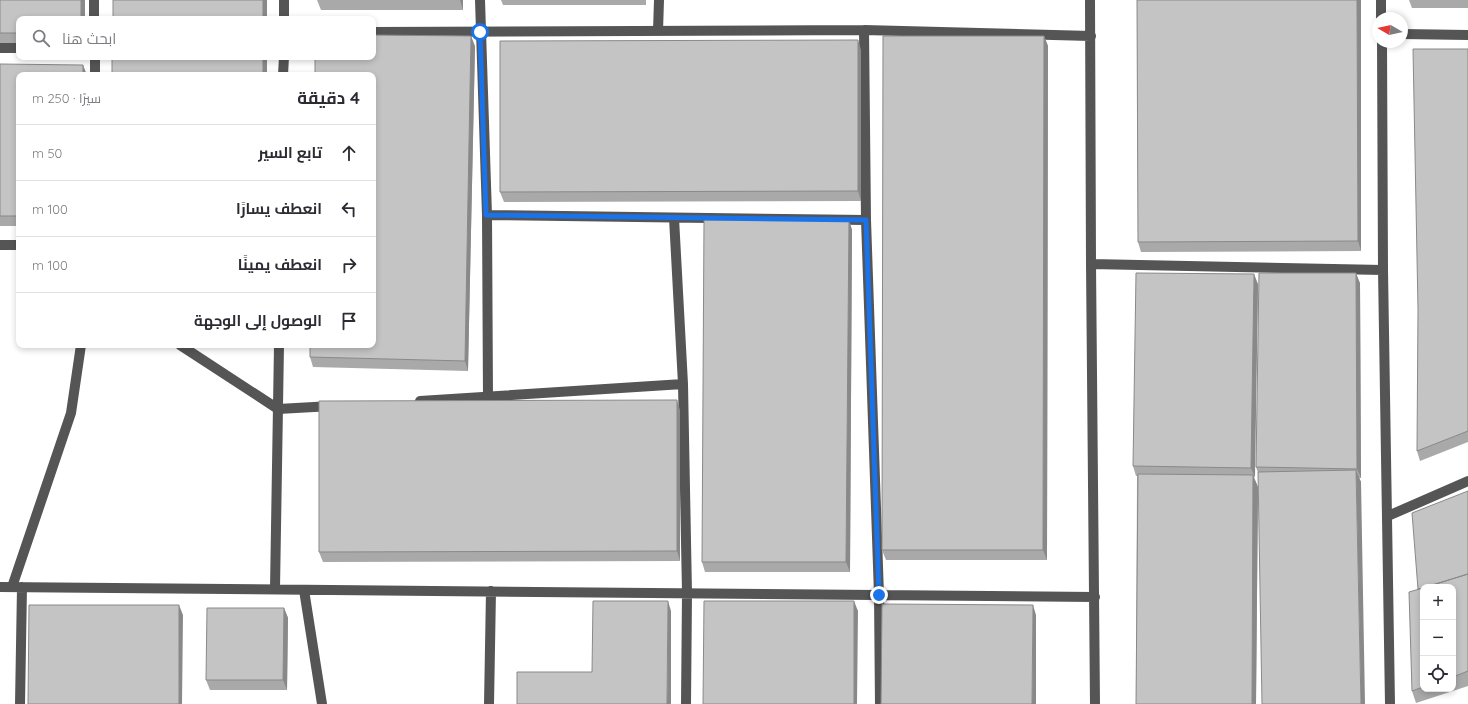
<!DOCTYPE html>
<html lang="ar">
<head>
<meta charset="utf-8">
<style>
  :root { --surface:#fff; --page:#f2f2f3; --text:#2b2b33; --muted:#7c7c81; --line:#e1e1e2 }
  body { margin:0; font-family:Quicksand,Cairo,sans-serif; background:var(--page); color:var(--text); direction:rtl }
  .controls { position:absolute; right:12px; bottom:12px; display:grid; overflow:hidden; border-radius:8px; box-shadow:0 2px 6px #0003 }
  .controls button { width:36px; height:36px; display:grid; place-items:center; padding:0; border:0; border-bottom:1px solid var(--line); background:var(--surface); color:var(--text); font:20px sans-serif }
  .compass { position:absolute; left:1372px; top:12px; width:36px; height:36px; border-radius:50%; background:var(--surface); box-shadow:0 2px 6px #0003; rotate:279deg }
  .stop { position:absolute; width:12px; height:12px; margin:-9px; border:3px solid #1a73e8; border-radius:50%; background:#fff }
  .stop.end { background:#1a73e8; border-color:#fff; box-shadow:0 1px 4px #0008 }
  .list { margin:0; padding:0; list-style:none }
  h2 { display:flex; justify-content:space-between; align-items:center; height:52px; margin:0; padding:0 16px; font-size:17px }
  h2 small { font-size:13px; font-weight:400; color:var(--muted) }
  .list li { display:grid; grid-template-columns:26px 1fr auto; gap:12px; align-items:center; box-sizing:border-box; height:56px; padding:0 16px; border-top:1px solid var(--line) }
  .list b { display:block; font-size:15px; white-space:nowrap }
  .list em { font-size:13px; font-style:normal; color:var(--muted) }
  .icon { flex:none; width:22px; height:22px; fill:none; stroke:currentColor; stroke-width:2; stroke-linecap:round; stroke-linejoin:round }
  .map { position:relative; flex:none; width:1468px; height:704px; overflow:hidden; direction:ltr }
  .search { position:absolute; background:var(--surface); box-shadow:0 2px 6px #0003; left:16px; top:16px; width:360px; height:44px; display:flex; align-items:center; gap:10px; box-sizing:border-box; padding:0 14px; border-radius:8px; color:var(--muted); font-size:15px }
  .panel { position:absolute; background:var(--surface); box-shadow:0 2px 6px #0003; left:16px; top:72px; width:360px; height:276px; border-radius:8px; direction:rtl }
  .map>svg:first-child { display:block }
  .lines { fill:none; stroke-linecap:round; stroke-linejoin:round }
  .minor { stroke:#555; stroke-width:10 }
  .wall { fill:#a9a9a9; fill-rule:evenodd }
  .shaded-wall { fill:#898989 }
  .building { fill:#c4c4c4; stroke:#898989 }
  .route { stroke:#1a73e8; stroke-width:5 }
</style>
</head>
<body>
<div class="map">
<svg width="1468" height="704" viewBox="0 0 1468 704">
  <rect width="100%" height="100%" fill="#fff"/>
  <g class="lines">
    <path class="minor" d="M94 0V19
      M284 0V19
      M480 0 487 215 488 398
      M1090 0 1091 264 1095 704
      M1381 0V18
      M864 30 866 220 879 595 880 704
      M658 31 659 0
      M373 32 864 30 1091 36
      M1402 34 1468 35
      M1382 42 1383 270 1390 704
      M0 48H19
      M95 57V75
      M283 75 284 57
      M487 215 866 220
      M674 218 683 384 687 593 686 704
      M0 245H19
      M1091 264 1383 270
      M180 345 278 409 332 406
      M420 401 683 384
      M1388 516 1468 481
      M0 587 1095 597
      M12 587 71 413 81 345
      M275 589 279 345
      M304 590 322 704
      M20 704 22 587
      M489 704 491 591"/>
  </g>
  <path class="wall" d="M0 0H85V19H19V43H0Z
    M317 0H463V10H321Z
    M501 0H646V5H503Z
    M1137 0H1361V251L1141 252 1138 242Z
    M1409 0H1468V8H1412Z
    M1044 36 1048 46 1047 560H886L882 550Z
    M475 46 468 371 313 367 310 357Z
    M1468 49V442L1420 461 1417 451Z
    M861 50V201L504 202 500 192Z
    M0 64 19 75V226H0Z
    M849 220 852 230 850 572H705L702 562Z
    M1360 283 1361 478H1359L1361 482 1258 473 1256 467Z
    M1258 284 1254 478 1258 487 1256 704H1136L1137 476H1136L1133 466Z
    M680 410V561L323 562 319 552Z
    M1468 491V686L1416 703 1412 691 1418 590ZM1423 587H1453V689H1423Z
    M284 608 288 618 287 690H210L206 680Z"/>
  <path class="shaded-wall" d="M81 0H85V19H81Z
    M263 0H267V19H263Z
    M460 0H463V10Z
    M1357 0H1361V251L1358 241Z
    M471 36 475 46 468 371 465 361Z
    M1044 36 1048 46 1047 560 1043 550Z
    M858 40 861 50V201L858 191Z
    M263 57H267V75H263Z
    M83 65 87 75H83Z
    M849 220 852 230 850 572 846 562Z
    M1356 273 1360 283 1361 478 1357 469Z
    M1254 274 1258 284 1255 478 1251 468Z
    M677 400 680 410V561L677 551Z
    M1356 470 1361 482 1365 704H1361Z
    M1253 475 1258 487 1256 704H1252Z
    M668 601 671 611V704H667Z
    M854 601 858 611 857 704H854Z
    M179 605 183 615 182 704H179Z
    M1033 605 1036 615V704H1032Z
    M284 608 288 618 287 690 283 680Z"/>
  <path class="building" d="M0 0H81V19H19V33H0Z
    M113 0H263V19H113Z
    M1137 0H1357L1358 241 1138 242Z
    M373 35 471 36 465 361 310 357V345H373V75H315V57H373Z
    M883 36H1044L1043 550H882Z
    M858 40V191L500 192V41Z
    M1413 49H1468V431L1417 451 1418 309Z
    M112 57H263V75H112Z
    M0 64 83 65V75H19V216H0Z
    M704 220H849L846 562H702Z
    M1136 273 1254 274 1251 468 1133 466Z
    M1259 273H1356L1357 469 1256 467Z
    M677 400V551L319 552V401Z
    M1356 470 1361 704H1262L1258 472Z
    M1138 474 1253 475 1252 704H1136Z
    M1468 491V574L1426 587H1423V588L1418 589 1412 513Z
    M1468 574V671L1453 677V587H1426Z
    M1423 588V687L1412 691 1409 592Z
    M593 601H668L667 704H517V672H592Z
    M704 601H854V704H703Z
    M882 604 1033 605 1032 704H881Z
    M29 605H179V704H28Z
    M207 608H284L283 680H206Z"/>
  <g class="lines">
    <path class="route" d="M480 32 486 215 866 220 879 595"/>
  </g>
</svg>
<div class="controls">
<button>+</button>
<button>−</button>
<button><svg class="icon" aria-label="locate" viewBox="0 0 24 24"><circle cx="12" cy="12" r="6"/><path d="M12 2v4M12 18v4M2 12h4M18 12h4"/></svg></button>
</div>
<svg class="compass" viewBox="-18 -18 36 36"><path d="M0-13l5 13h-10z" fill="#e53935"/><path d="M0 13l5-13h-10z" fill="#7c7c81"/></svg>
<div class="stop" style="left:480px;top:32px"></div>
<div class="stop end" style="left:879px;top:595px"></div>
<div class="search"><svg class="icon" aria-label="search" viewBox="0 0 24 24"><circle cx="10" cy="10" r="6"/><path d="M15 15l6 6"/></svg>ابحث هنا</div>
<section class="panel">
<h2>4 دقيقة<small>سيرًا · 250 m</small></h2>
<ul class="list">
<li><svg class="icon" aria-label="ahead" viewBox="0 0 24 24"><path d="M12 20V5M6 11l6-6 6 6"/></svg><div><b>تابع السير</b></div><em>50 m</em></li>
<li><svg class="icon" aria-label="left" viewBox="0 0 24 24"><path d="M17 20v-9H6M10 6l-5 5 5 5"/></svg><div><b>انعطف يسارًا</b></div><em>100 m</em></li>
<li><svg class="icon" aria-label="right" viewBox="0 0 24 24"><path d="M7 20v-9h11M14 6l5 5-5 5"/></svg><div><b>انعطف يمينًا</b></div><em>100 m</em></li>
<li><svg class="icon" aria-label="arrive" viewBox="0 0 24 24"><path d="M6 21V4h12l-3 4 3 4H6"/></svg><div><b>الوصول إلى الوجهة</b></div></li>
</ul>
</section>
</div>
</body>
</html>
